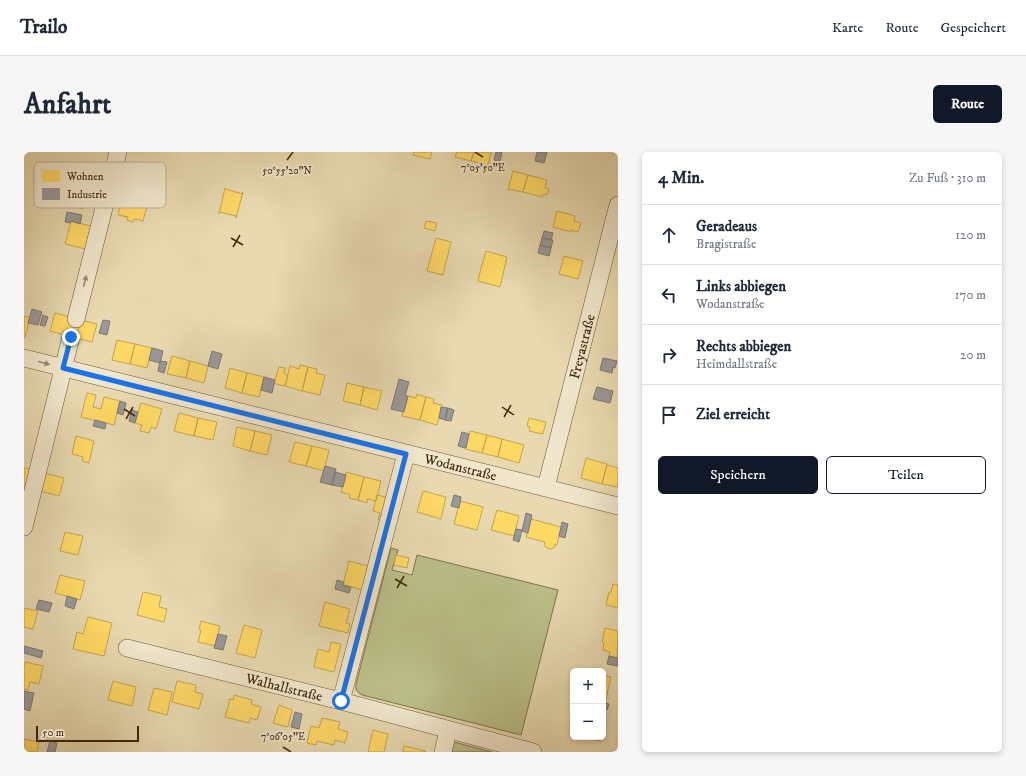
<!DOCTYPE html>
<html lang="de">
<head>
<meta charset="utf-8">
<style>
  :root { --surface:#fff; --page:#f6f6f7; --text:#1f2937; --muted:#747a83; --line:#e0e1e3; --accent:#111827 }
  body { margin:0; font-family:"IM FELL DW Pica",serif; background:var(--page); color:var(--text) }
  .controls { position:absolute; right:12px; bottom:12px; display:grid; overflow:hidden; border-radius:6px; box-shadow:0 2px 6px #0003 }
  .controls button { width:36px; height:36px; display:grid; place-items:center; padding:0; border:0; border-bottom:1px solid var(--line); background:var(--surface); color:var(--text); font:20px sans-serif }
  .scale { position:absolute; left:12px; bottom:10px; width:103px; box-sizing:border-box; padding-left:4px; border:2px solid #41290e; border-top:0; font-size:11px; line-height:14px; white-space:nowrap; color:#41290e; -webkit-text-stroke:3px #f0e6cc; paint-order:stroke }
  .stop { position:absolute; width:12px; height:12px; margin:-9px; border:3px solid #1a73e8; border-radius:50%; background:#fff }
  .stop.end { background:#1a73e8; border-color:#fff; box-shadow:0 1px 4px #0008 }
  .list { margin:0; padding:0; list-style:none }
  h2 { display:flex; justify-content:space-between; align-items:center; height:52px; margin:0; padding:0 16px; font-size:17px }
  h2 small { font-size:13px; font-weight:400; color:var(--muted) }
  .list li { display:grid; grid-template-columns:26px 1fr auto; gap:12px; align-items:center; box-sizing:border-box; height:60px; padding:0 16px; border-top:1px solid var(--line) }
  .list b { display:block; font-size:15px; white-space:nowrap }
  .list p { margin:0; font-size:13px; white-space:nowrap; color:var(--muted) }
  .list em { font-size:13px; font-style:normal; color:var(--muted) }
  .actions { display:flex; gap:8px; padding:12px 16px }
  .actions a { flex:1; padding:9px 0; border:1px solid var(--accent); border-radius:6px; text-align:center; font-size:14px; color:var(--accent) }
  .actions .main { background:var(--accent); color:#fff }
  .icon { flex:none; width:22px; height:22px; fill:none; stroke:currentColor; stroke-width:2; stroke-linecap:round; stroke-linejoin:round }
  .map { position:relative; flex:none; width:594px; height:600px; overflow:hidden; border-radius:6px }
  header { display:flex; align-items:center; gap:24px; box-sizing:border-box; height:56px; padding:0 20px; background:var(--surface); border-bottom:1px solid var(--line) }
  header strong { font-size:19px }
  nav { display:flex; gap:22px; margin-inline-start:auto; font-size:14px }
  .intro { display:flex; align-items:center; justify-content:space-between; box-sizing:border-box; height:96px; padding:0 24px }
  h1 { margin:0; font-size:28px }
  .button { padding:10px 18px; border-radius:6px; background:var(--accent); color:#fff; font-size:14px; font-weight:700 }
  main { display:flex; gap:24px; padding:0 24px }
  aside { flex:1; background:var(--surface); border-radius:6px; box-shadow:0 2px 6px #0003 }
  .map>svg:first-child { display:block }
  .green { fill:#babe88; stroke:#7e744b }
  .homes { fill:#ffd966; stroke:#c6a44c }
  .industry { fill:#999; stroke:#7f776f }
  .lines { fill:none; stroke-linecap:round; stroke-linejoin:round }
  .minor-casing { stroke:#6b5536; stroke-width:18 }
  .minor { stroke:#f0e6cc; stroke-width:17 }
  .oneway { fill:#98886d }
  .route { stroke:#1a73e8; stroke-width:5 }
  .ticks { fill:none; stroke:#41290e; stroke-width:1.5 }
  .labels { text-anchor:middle; stroke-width:4; stroke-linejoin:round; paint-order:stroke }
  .street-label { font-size:14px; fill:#41290e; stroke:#f0e6cc }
  .key { fill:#f0e6cc; stroke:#bcad93; stroke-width:1 }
  .key-label { font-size:11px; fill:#41290e }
  .ticks-label { font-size:10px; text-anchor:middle; fill:#41290e; stroke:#f0e6cc; stroke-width:4; stroke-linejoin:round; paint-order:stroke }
</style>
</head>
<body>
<header>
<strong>Trailo</strong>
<nav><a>Karte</a><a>Route</a><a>Gespeichert</a></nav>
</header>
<div class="intro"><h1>Anfahrt</h1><a class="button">Route</a></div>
<main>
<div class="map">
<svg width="594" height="600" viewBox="0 0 594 600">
  <rect width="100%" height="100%" fill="#e8d9b0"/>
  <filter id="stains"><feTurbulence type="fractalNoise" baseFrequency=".005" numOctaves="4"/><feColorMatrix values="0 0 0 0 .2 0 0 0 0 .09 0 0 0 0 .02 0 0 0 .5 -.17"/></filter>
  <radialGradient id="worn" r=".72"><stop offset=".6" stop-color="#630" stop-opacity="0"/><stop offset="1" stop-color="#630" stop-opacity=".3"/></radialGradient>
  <path class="green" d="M367 396 374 398 368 418 388 423 393 403 534 438 497 583 338 543C333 540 331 538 332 532Z
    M430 590 468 600H426Z"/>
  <path class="homes" d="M390 0H408L406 7 389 3Z
    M433 0H450L447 9 431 5Z
    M450 0H467L464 13 447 9Z
    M489 19 504 23 499 40 484 37Z
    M504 23 523 28 521 36 525 37 523 43 519 42 518 45 499 40Z
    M39 31 64 37 59 57 34 51Z
    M201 36 202 37 218 42 219 40 212 66V64L196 60 195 62Z
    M99 41 106 43V41L120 44 119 46 125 47 119 69 110 67 109 70 103 68 104 65 94 63Z
    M533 59 551 64 550 69 557 71 554 80 547 78V80L529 75Z
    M47 69 67 74 62 97 41 92Z
    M402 69 413 71 411 79 400 76Z
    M412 86 427 90 419 123 403 119Z
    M462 99 483 105 476 135 454 129 457 116Z
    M540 104 559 109 554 127 535 122Z
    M31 161 57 168 52 186 26 179Z
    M0 164 6 165 1 186 0 185Z
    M57 168 73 172 68 190 52 186Z
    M93 188 111 192 106 212 88 208Z
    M111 192 128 196 123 216 106 212Z
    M148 204 166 209 162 226 143 222Z
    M166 209 184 214 180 231 162 226Z
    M276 213 284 215 278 239 261 234 266 214 275 217Z
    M255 215 261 216 260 221 264 224 261 233H259V234L250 231Z
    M284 215 293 217 292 221 301 223 296 243 278 239Z
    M206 216 223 221 218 241 201 236Z
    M223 221 240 225 235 245 218 241Z
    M323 231 340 235 336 253 319 249Z
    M340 235 358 239 353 258 336 253Z
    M63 241 72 243 69 255 77 257 80 245 96 249 90 273 57 265Z
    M393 242 402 245 396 268 378 264 384 244 392 246Z
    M402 245 410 247 409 251 418 253 413 273 396 268Z
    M117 251 138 257 132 277 127 275 125 281 116 279 118 273 111 271Z
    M155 261 174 266 170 284 150 279Z
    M174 266 193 270 189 288 170 284Z
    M505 266 522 270 519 282 505 279 506 275 503 274Z
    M213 275 231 279 226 299 209 294Z
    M231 279 248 283 243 303 226 299Z
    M446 279 463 283 458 301 441 297Z
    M463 283 478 287 474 305 458 301Z
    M52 284 70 289 65 311 58 309 59 305 48 302Z
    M478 287 500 293 495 311 474 305Z
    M271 290 288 294 282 314 265 310Z
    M288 294 305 298 300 319 282 314Z
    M562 306 583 312 578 332 557 326Z
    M583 313 594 316V335L578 332Z
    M0 316 6 317 1 335H0Z
    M322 320 340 325 334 348 325 346 326 343 317 340Z
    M20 321 40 326 35 344 16 339Z
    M340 325 357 329 352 349 343 347V351L334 348Z
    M399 339 422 345 417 367 393 360Z
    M353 343 365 346 359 369 354 368 356 361 349 359Z
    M436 349 459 355 453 378 430 372Z
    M473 358 495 364 490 384 467 378Z
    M507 367 537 375 533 393 531 392V395L527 397 523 396 520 393 521 390 502 385Z
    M41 380 59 384 54 403 36 399Z
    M372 403 385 406 383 416 370 413Z
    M325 409 344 414 338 438 319 433Z
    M36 423 61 429 56 448 31 441Z
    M589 432 594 433V456L582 453 585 440H587Z
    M119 440 137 444 135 455 143 457 140 470 113 463Z
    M301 450 326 457 322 471 326 472 324 481 295 474Z
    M0 456 14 459 9 477 0 475Z
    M64 465 88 471 80 504 49 497 53 480 59 482Z
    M177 469 196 474 191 494 174 490 177 478 175 477Z
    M220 473 238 478 231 506 212 501Z
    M581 476 594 479 593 506 585 504 586 500 579 498 580 491 578 490Z
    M307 490 317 492 310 520 290 515 294 497 305 500Z
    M1 510 19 514 15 532 6 530 4 538 0 537V515Z
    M579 523 587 525 581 551 579 550Z
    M89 529 112 535 108 554 84 548Z
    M153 529 172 533 171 540 179 542 175 557 148 550Z
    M130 536 148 540 143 563 124 558Z
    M210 543 228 548 227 552 237 555 233 568 226 566 225 571 201 565 206 547 209 548Z
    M255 553 268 558 264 575 249 571Z
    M298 566 316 570 314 577 324 580 321 591 311 588 310 593 293 589 292 593 283 591 287 574 295 576Z
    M349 578 364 582 360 600H344Z
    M560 585H576V589Z
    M0 587 15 590 13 600H0Z
    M380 594 402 599 401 600H379Z"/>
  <path class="industry" d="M472 0H478L476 10 470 8Z
    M513 0H523L520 11 511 9Z
    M43 60 58 63 56 72 47 69 46 71 41 70Z
    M520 79 529 81 527 88 518 86Z
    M518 86 529 88 527 96 516 93Z
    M516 93 527 96 525 104 514 101Z
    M8 157 18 160 14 173 4 171Z
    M19 163 24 165 21 174 16 173Z
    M79 168 86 169 83 183 75 181Z
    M128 196 139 199 136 211 125 208Z
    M188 199 198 202 194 217 184 214Z
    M579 206 593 209 591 216 589 215 588 221 576 218Z
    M136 209 143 210 140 221 134 219Z
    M240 225 251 228 248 241 237 238Z
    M375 227 385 230 381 244H384L380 260 367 257Z
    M573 235 589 239 586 251 569 247Z
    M96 249 102 251 99 263 93 261Z
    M417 255 424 256 421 268 415 266Z
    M424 256 430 258 427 269 421 268Z
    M108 258 114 260 111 271 105 269Z
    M71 268 82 271 81 277 69 274Z
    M438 280 445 282 442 296 434 294Z
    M301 314 312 317 308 333 296 330Z
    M311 320 322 323 319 335 308 333Z
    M430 343 437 345 435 356 427 354Z
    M502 361 508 363 504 381 498 379Z
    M538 370 544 372 541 386 535 384Z
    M492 377 498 378 495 390 489 388Z
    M313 428 320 430 319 433 327 435 325 441 311 437Z
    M43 444 53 447 50 457 41 454Z
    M15 448 28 451 25 460 12 457Z
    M194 482 203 484 199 498 190 496Z
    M0 494 19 499 17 506 0 501Z
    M585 504 594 506V514L583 512Z
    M0 539 10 541 6 559 0 557Z
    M579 550 585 552 583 558 579 557Z
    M271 560 278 562 275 577 267 575Z
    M26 589 33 591 31 600H23Z"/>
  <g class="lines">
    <g class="minor-casing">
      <g id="minor">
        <path d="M52 167 94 0"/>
        <path id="s1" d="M0 206 594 354"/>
        <path id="s2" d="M522 335 594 53"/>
        <path d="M0 375 47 185"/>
        <path id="s3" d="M103 496 317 549 509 600"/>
        <path d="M317 549 382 302"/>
        <path d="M419 600 424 579"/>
      </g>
    </g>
    <use href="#minor" class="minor"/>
  </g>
  <defs><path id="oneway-solid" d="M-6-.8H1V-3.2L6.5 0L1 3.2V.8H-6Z"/></defs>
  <g class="oneway">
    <use href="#oneway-solid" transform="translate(61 129) rotate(-76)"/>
    <use href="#oneway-solid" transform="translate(20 211) rotate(15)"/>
  </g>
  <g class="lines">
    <path class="route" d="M47 185 39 216 382 302 317 549"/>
  </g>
  <path class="ticks" d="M451 0 459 5M263 8 269 0M207 86 219 93M209 95 216 83M478 255 490 263M100 257 111 264M480 265 487 253M102 267 109 255M371 427 383 434M373 436 380 424M259 595 267 600"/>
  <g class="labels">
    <g class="street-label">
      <text dy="5" stroke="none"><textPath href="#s2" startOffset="145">Freyastraße</textPath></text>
      <text dy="5" stroke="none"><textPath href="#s1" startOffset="450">Wodanstraße</textPath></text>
      <text dy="5" stroke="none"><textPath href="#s3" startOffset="162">Walhallstraße</textPath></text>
    </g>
  </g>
  <rect x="10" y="10" width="132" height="46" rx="6" class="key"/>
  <rect x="18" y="18" width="18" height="12" fill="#ffd966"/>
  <rect x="18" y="36" width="18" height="12" fill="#999"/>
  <g class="key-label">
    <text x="43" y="28">Wohnen</text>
    <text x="43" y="46">Industrie</text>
  </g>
  <g class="ticks-label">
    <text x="459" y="19">7°05'50"E</text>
    <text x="263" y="22">50°55'20"N</text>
    <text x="259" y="588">7°06'05"E</text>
  </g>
  <rect width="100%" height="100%" filter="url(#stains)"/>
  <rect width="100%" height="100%" fill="url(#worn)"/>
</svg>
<div class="controls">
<button>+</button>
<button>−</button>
</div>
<div class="scale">50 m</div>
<div class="stop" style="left:317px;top:549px"></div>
<div class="stop end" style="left:47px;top:185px"></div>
</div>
<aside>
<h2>4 Min.<small>Zu Fuß · 310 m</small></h2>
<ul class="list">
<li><svg class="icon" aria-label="ahead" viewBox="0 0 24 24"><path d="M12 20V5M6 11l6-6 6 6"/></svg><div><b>Geradeaus</b><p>Bragistraße</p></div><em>120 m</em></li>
<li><svg class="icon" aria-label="left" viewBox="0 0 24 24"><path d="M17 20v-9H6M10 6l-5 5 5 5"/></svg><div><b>Links abbiegen</b><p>Wodanstraße</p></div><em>170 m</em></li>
<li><svg class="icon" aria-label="right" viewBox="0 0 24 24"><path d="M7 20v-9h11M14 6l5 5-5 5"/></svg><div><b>Rechts abbiegen</b><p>Heimdallstraße</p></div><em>20 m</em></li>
<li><svg class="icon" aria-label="arrive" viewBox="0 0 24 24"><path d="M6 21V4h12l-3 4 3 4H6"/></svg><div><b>Ziel erreicht</b></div></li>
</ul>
<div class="actions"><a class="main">Speichern</a><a>Teilen</a></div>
</aside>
</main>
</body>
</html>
